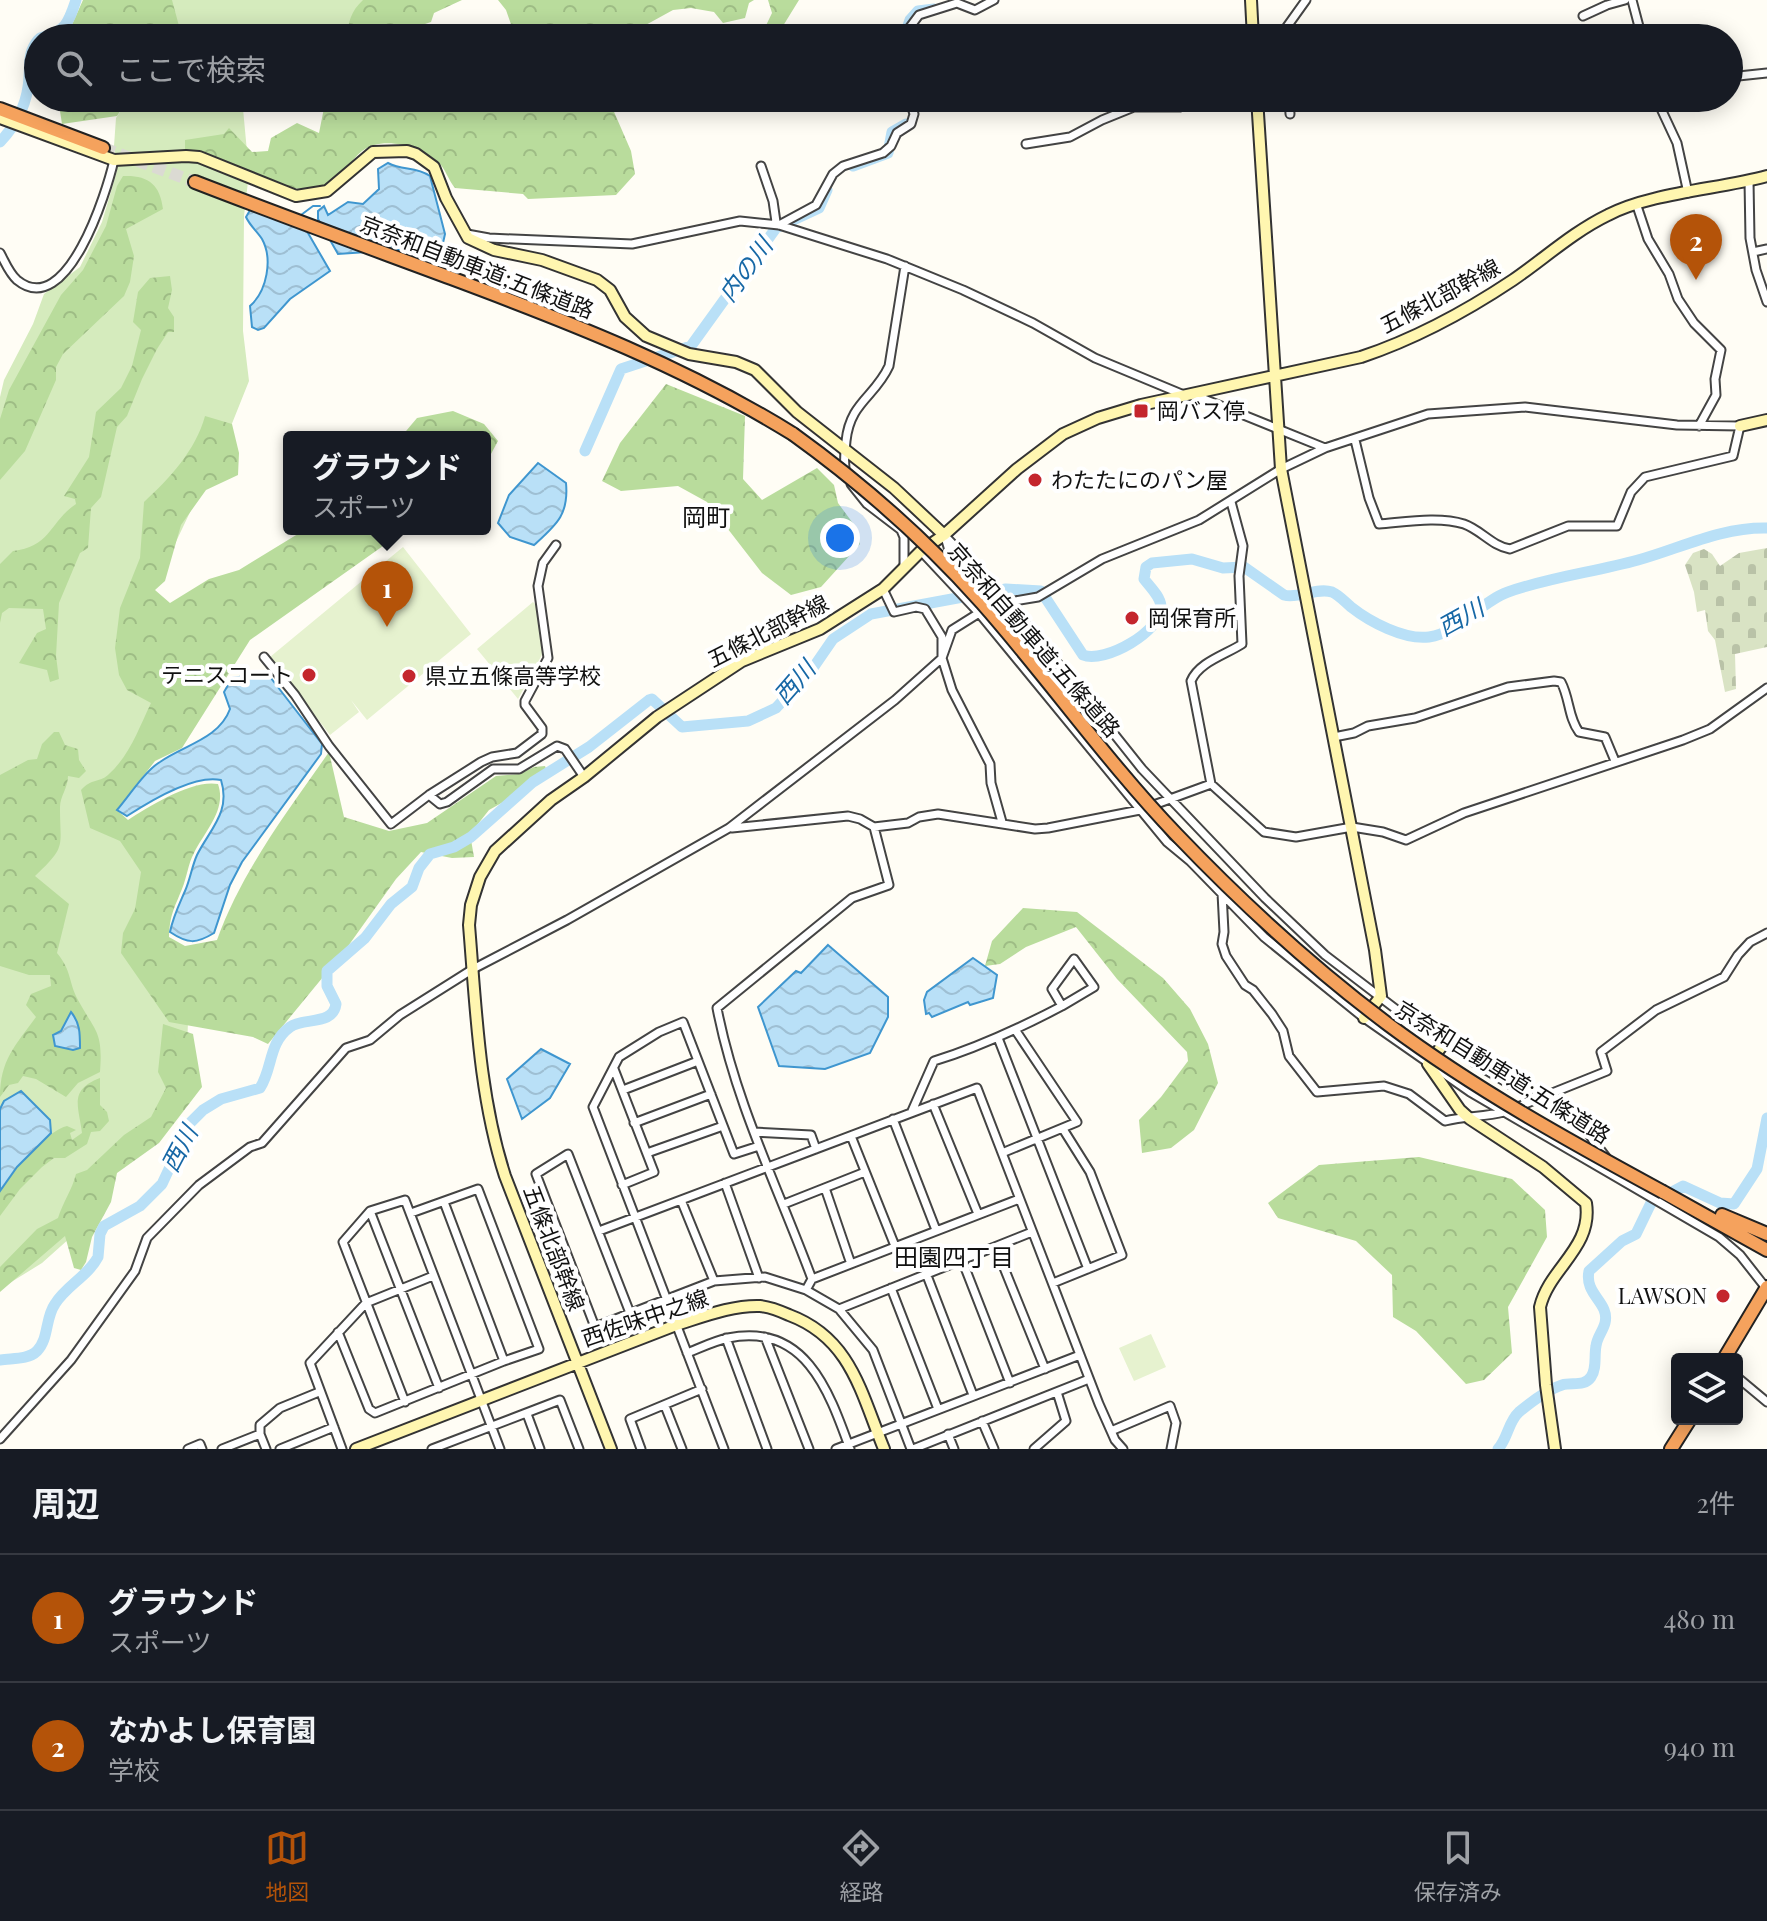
<!DOCTYPE html>
<html lang="ja">
<head>
<meta charset="utf-8">
<style>
  :root { --surface:#171b24; --page:#242831; --text:#f1f3f6; --muted:#9ea1a6; --line:#363941; --accent:#b45309 }
  body { margin:0; font-family:"Playfair Display","Noto Sans JP",serif; background:var(--page); color:var(--text) }
  .controls { position:absolute; right:24px; bottom:24px; display:grid; overflow:hidden; border-radius:8px; box-shadow:0 4px 20px #0003 }
  .controls button { width:72px; height:72px; display:grid; place-items:center; padding:0; border:0; border-bottom:2px solid var(--line); background:var(--surface); color:var(--text); font:40px sans-serif }
  .you { position:absolute; left:840px; top:538px; width:28px; height:28px; margin:-20px; border:6px solid #fff; border-radius:50%; background:#1a73e8; box-shadow:0 0 0 12px #1a73e833 }
  .badge { display:grid; place-items:center; width:52px; height:52px; border-radius:50%; background:var(--accent); color:#fff; font-size:26px; font-weight:700 }
  .pin { position:absolute; translate:-50% -66px; filter:drop-shadow(0 2px 4px #0008) }
  .pin::after { content:''; position:absolute; top:42px; width:28px; height:24px; background:inherit; clip-path:polygon(0 0,100% 0,50% 100%) }
  .popup { position:absolute; left:283px; top:431px; width:208px; height:104px; box-sizing:border-box; display:grid; place-content:center; border-radius:8px; background:var(--surface); filter:drop-shadow(0 2px 6px #0005); font-size:26px; white-space:nowrap; color:var(--muted) }
  .popup b { font-size:30px; color:var(--text) }
  .popup::after { content:''; position:absolute; left:50%; top:100%; margin-left:-16px; border:16px solid transparent; border-top-color:var(--surface) }
  .list { margin:0; padding:0; list-style:none }
  h2 { display:flex; justify-content:space-between; align-items:center; height:104px; margin:0; padding:0 32px; font-size:34px }
  h2 small { font-size:26px; font-weight:400; color:var(--muted) }
  .list li { display:grid; grid-template-columns:52px 1fr auto; gap:24px; align-items:center; box-sizing:border-box; height:128px; padding:0 32px; border-top:2px solid var(--line) }
  .list b { display:block; font-size:30px; white-space:nowrap }
  .list p { margin:0; font-size:26px; white-space:nowrap; color:var(--muted) }
  .list em { font-size:26px; font-style:normal; color:var(--muted) }
  .icon { flex:none; width:44px; height:44px; fill:none; stroke:currentColor; stroke-width:2; stroke-linecap:round; stroke-linejoin:round }
  .map { position:relative; flex:none; width:1767px; height:1449px; overflow:hidden }
  .search { position:absolute; background:var(--surface); box-shadow:0 4px 20px #0003; left:24px; right:24px; top:24px; height:88px; display:flex; align-items:center; gap:20px; box-sizing:border-box; padding:0 28px; border-radius:44px; color:var(--muted); font-size:30px }
  .sheet { height:360px; background:var(--surface) }
  nav { display:flex; justify-content:space-around; align-items:center; box-sizing:border-box; height:112px; border-top:2px solid var(--line); background:var(--surface); font-size:22px; color:var(--muted) }
  nav a { display:grid; justify-items:center; gap:4px }
  nav .on { color:var(--accent) }
  .map>svg:first-child { display:block }
  .grass { fill:#d5ebbd }
  .forest { fill:url(#forest-crowns) }
  .cemetery { fill:url(#cemetery-stones) }
  .pitch { fill:#e6f2cf }
  .water { fill:url(#water-waves); stroke:#3f96cf; stroke-width:2 }
  .lines { fill:none; stroke-linecap:round; stroke-linejoin:round }
  .stream { stroke:#3f96cf; stroke-width:2 }
  .river { stroke:#b9e0f7; stroke-width:11 }
  .highway-tunnel { stroke:#dbdad3; stroke-width:12; stroke-dasharray:12 6; stroke-linecap:butt }
  .street-casing { stroke:#444; stroke-width:11 }
  .secondary-casing { stroke:#333; stroke-width:14 }
  .highway-casing { stroke:#222; stroke-width:16 }
  .street { stroke:#fff; stroke-width:7 }
  .secondary { stroke:#fff6b0; stroke-width:10 }
  .highway { stroke:#f5a25d; stroke-width:12 }
  .highway-bridge-casing { stroke:#222; stroke-width:16; stroke-linecap:butt }
  .highway-bridge { stroke:#f5a25d; stroke-width:12 }
  .poi-dot { fill:#c4262e; stroke:#fff; stroke-width:3 }
  .labels { text-anchor:middle; stroke-width:8; stroke-linejoin:round; paint-order:stroke }
  .street-label { font-size:22px; fill:#111; stroke:#fff }
  .poi-label { font-size:22px; fill:#111; stroke:#fff; text-anchor:start }
  .water-label { font-size:24px; font-style:italic; fill:#1768a6; stroke:#fff }
  .neighbourhood-label { font-size:24px; fill:#111; stroke:#fff }
</style>
</head>
<body>
<div class="map">
<svg width="1767" height="1449" viewBox="0 0 1767 1449">
  <defs>
    <pattern id="forest-crowns" width="20" height="18" patternUnits="userSpaceOnUse" patternTransform="scale(2)"><rect width="20" height="18" fill="#b9dc9c"/><path d="M2 6a3 3 0 1 1 6 0M12 15a3 3 0 1 1 6 0" fill="none" stroke="#9ebc85"/></pattern>
    <pattern id="cemetery-stones" width="16" height="16" patternUnits="userSpaceOnUse" patternTransform="scale(2)"><rect width="16" height="16" fill="#d9e3c4"/><path d="M2 7V4a2 2 0 0 1 4 0v3zM10 15v-3a2 2 0 0 1 4 0v3z" fill="#b9c2a7"/></pattern>
    <pattern id="water-waves" width="16" height="10" patternUnits="userSpaceOnUse" patternTransform="scale(2)"><rect width="16" height="10" fill="#b9e0f7"/><path d="M0 5q4-4 8 0t8 0" fill="none" stroke="#9ebfd3"/></pattern>
  </defs>
  <rect width="100%" height="100%" fill="#fffdf5"/>
  <path class="grass" d="M168 0H420L354 38H172Z
    M129 98H242L249 173 244 216 243 331 249 381 231 426 153 590 167 717 103 810 151 831 145 907 188 1021 187 1051 169 1108 96 1179 89 1221 42 1263 0 1289V397L4 380 33 324 44 294 80 267 102 222 117 171 114 146 116 118Z"/>
  <path class="forest" d="M83 0H172L179 26 175 38H66Z
    M363 0H462L434 13 431 22 383 38H347C348 22 351 11 363 0Z
    M498 0H754L749 3 745 18 723 23 714 12 691 8 673 10 622 38H509L513 30 506 10Z
    M768 0H799L778 34 781 38H760L772 13Z
    M58 98H129L117 116 62 124Z
    M347 98 395 100 399 98H608L631 151 635 174 616 195 528 199 523 194 455 188C448 180 446 169 438 162 421 146 382 135 362 151 351 160 344 174 331 182 319 190 302 189 288 188L185 151V140L224 134 229 128 252 152 268 151 271 138 297 123 319 133 324 108Z
    M123 176C148 175 160 184 163 209L126 229 134 256 130 282 124 296 63 354 56 367V380L25 451 0 480V419L9 390 61 295 83 270 106 226 117 186Z
    M170 276 172 290 168 308 174 317V332H168L157 349 142 379 127 416 117 427 101 497 91 508 88 548 80 553 59 603 56 656 59 679 50 682 47 670 19 663 37 633 46 629 43 609 9 608 2 613 0 623V564L13 551C51 547 50 521 76 504L75 499 64 496 89 457 96 412 121 388 132 366 141 330 133 322 138 292 150 278Z
    M666 384 745 416 743 479 762 500 817 468 834 485 838 503 855 526 860 544 821 587 791 595 762 573 707 502 678 486 621 491 602 481 620 443Z
    M453 411 484 424 498 441 485 465V437H401L417 418Z
    M205 416 232 424 239 453 238 475 206 490 181 525 165 581 155 590 170 603 209 579 239 570 306 529H407L250 640 182 748 155 761 117 810 128 820C149 806 193 779 218 784 227 810 205 831 194 853 188 864 187 877 182 889 174 909 170 914 169 937L185 946 217 940C242 871 287 812 329 752L344 817 389 831 427 823 496 776 520 774 534 767 545 766 548 774 532 786 489 810 470 834 474 857 452 858 421 852 396 879 346 949 268 1044 253 1037 169 1022 121 953 123 933 135 909 141 872 120 841 90 828 81 790C92 778 99 783 108 775 130 755 138 730 151 703L127 690 119 675 115 648 120 608 140 558 144 502C169 479 196 450 205 416Z
    M54 732H59L65 745 78 749 79 760 86 771 79 778 68 776C68 788 60 796 60 807 60 848 67 846 35 876L69 904 57 953C72 971 68 981 78 1000 96 1033 103 1031 100 1072L78 1083 66 1097 36 1079 23 1076 18 1083 9 1085 0 1097C0 1060 15 1046 36 1017L26 1005 31 994 51 986 50 975H29L0 966V775L28 760 37 759 42 744Z
    M1023 908 1077 912 1163 978 1190 1009 1208 1044 1218 1083 1194 1130 1171 1148 1142 1153 1139 1120 1161 1097 1188 1061 1187 1052 1117 979 1076 927 1026 947 1000 964 985 966 992 941Z
    M163 1024 193 1034 202 1087 159 1143 117 1173 111 1202 92 1237 86 1262 81 1270 74 1268 65 1236 0 1292V1267L37 1229 58 1218C63 1202 72 1190 76 1174L87 1170 124 1135 151 1117 166 1088 158 1072Z
    M100 1078V1105L107 1112 109 1121 100 1131 91 1132 87 1144 65 1158H54L42 1167 20 1189 0 1216C0 1209 0 1198 0 1191 5 1174 50 1129 67 1126L76 1130 70 1133 72 1140 82 1133C79 1107 68 1090 100 1078Z
    M1419 1157 1512 1179 1545 1210 1547 1237 1508 1307 1512 1353 1484 1380 1466 1384 1416 1331 1393 1317 1392 1275 1356 1241 1278 1218 1268 1203 1319 1165Z"/>
  <path class="cemetery" d="M1767 548V647L1735 654 1736 689 1725 692 1715 640 1708 631 1705 610 1697 612 1694 592 1685 565 1693 553 1704 549 1712 554 1720 566 1739 553Z"/>
  <path class="pitch" d="M403 547 471 634 367 720 351 700 359 712 330 735 270 657Z
    M533 602 538 607 544 651 518 699 477 649Z
    M1151 1334 1166 1367 1134 1381 1119 1348Z"/>
  <path class="water" d="M388 163C403 171 415 166 430 176L445 234 443 243 427 248 338 254 318 219V211L324 206 328 215 348 202 363 204 379 189 378 169Z
    M256 200 297 214 330 271 290 299 264 328 258 330 252 327 250 306C267 291 273 259 262 239 257 231 250 226 246 217Z
    M538 463 566 483C569 515 556 525 534 545L510 537 498 523 509 495Z
    M267 673 322 744 321 754 242 862 230 885 214 933C196 944 188 944 170 932 173 917 179 905 185 891 190 880 192 866 197 855 210 829 231 812 221 780 194 774 150 801 127 816L117 810C129 796 145 771 160 762 184 745 219 739 230 709L224 692 232 678Z
    M828 945 888 997V1017L870 1053 825 1069 779 1066 758 1007 796 971 801 973Z
    M973 958 997 975 993 998 970 1005 968 1002 932 1017 929 1013 926 1014 924 1000 927 992Z
    M71 1012C80 1023 80 1033 80 1048L73 1050 55 1046 53 1035 61 1031Z
    M541 1049 570 1064 550 1098 522 1119 507 1079Z
    M21 1091 50 1120 51 1133 17 1167 0 1191V1109L4 1101Z"/>
  <g class="lines">
    <path class="stream" d="M301 215 313 206H320"/>
    <path class="river" d="M905 34 910 20 918 11 934 9
      M40 38C66 31 68 24 76 0
      M0 142C17 124 28 102 29 77 30 63 28 52 38 40
      M853 166 888 153 892 132 906 124
      M585 451 621 369 691 346 776 228 819 208 827 190
      M0 1360C12 1358 28 1360 37 1351 49 1339 45 1318 55 1304 66 1286 88 1276 98 1257L100 1234 104 1226 140 1206 162 1184 191 1122 203 1110 221 1099 260 1088C273 1068 268 1043 290 1027 304 1017 333 1026 336 1004L327 986V971L365 938 391 904 412 887 419 868 430 854 454 847 471 837 533 782 589 747 649 700 652 699 682 727 748 721 776 708 813 668 833 639 871 614 1006 589 1041 591 1083 655C1104 664 1163 631 1161 606 1160 596 1150 587 1144 579L1146 567 1152 563 1192 559 1223 568 1244 567 1284 595C1299 599 1317 587 1332 592 1339 595 1345 602 1351 607 1370 622 1404 640 1429 637 1459 633 1480 602 1508 592 1550 577 1595 572 1638 560 1681 548 1721 527 1767 528
      M1498 1449C1508 1438 1508 1422 1519 1412 1531 1402 1547 1390 1562 1385 1572 1382 1584 1387 1591 1377 1597 1368 1594 1356 1596 1346 1597 1337 1603 1331 1605 1323 1610 1302 1584 1295 1589 1271L1622 1241 1636 1234 1651 1203 1683 1186 1720 1203 1734 1204 1757 1169 1767 1118"/>
    <path class="highway-tunnel" d="M103 148 195 182"/>
    <g class="street-casing">
      <path id="street" d="M1632 0 1642 38
        M1583 16 1607 5 1625 0
        M907 38 910 27 919 15 957 3 975 10 994 0
        M1288 38 1286 28 1306 0
        M1729 77 1767 73
        M1289 98 1290 114
        M1656 98 1677 143 1688 193
        M1026 144 1070 137 1102 120 1134 107H1180L1210 98
        M761 166 773 201 776 222 774 224
        M1749 181 1750 238 1756 270 1767 302
        M1636 203 1648 239 1669 274 1678 299 1694 323 1721 350 1715 379 1716 395 1699 426
        M779 225 816 205 833 174 843 166 883 153 891 146 897 133 911 124 914 114 909 98
        M467 234 489 238 632 244 740 221 779 225 887 259 963 290 1033 323 1095 358 1184 395
        M1753 252 1767 249
        M0 253C5 262 9 273 17 280 67 321 107 191 114 160
        M1194 395 1325 448
        M846 473C843 463 845 452 846 441 850 402 875 397 889 366L905 266
        M851 484 867 504 901 530 904 537V567
        M944 535 1009 602 1142 769 1265 898 1325 955 1397 1010 1481 1067 1568 1119 1587 1132 1606 1157
        M945 537 951 557 948 567
        M921 551 979 613 1167 842 1190 861 1264 937 1364 1018 1470 1092 1719 1237 1740 1255 1766 1288
        M883 589 894 612 916 607 925 609 942 637V658L952 690 990 764 991 783 1002 822
        M264 657 295 695 329 746 391 824 429 795 481 762 492 757 517 753 542 734V728L525 705V701L548 658 538 586 543 563 556 545
        M1334 737 1354 733 1368 726 1415 718 1508 687 1554 681 1561 682C1570 699 1568 717 1579 732L1605 737 1615 761
        M1211 784 1191 681C1199 662 1225 655 1242 644L1239 576 1243 546 1231 502
        M429 795 440 804 447 802 493 769H519L557 746 565 749 584 777
        M874 827 908 823 919 817 938 814 1035 829 1048 828 1140 810 1211 784 1264 832 1296 837 1352 827 1383 832 1406 840 1464 813 1683 740 1710 729 1767 688
        M732 828 848 816 860 819 874 827 889 885 852 898 717 1008C735 1102 779 1190 812 1279
        M1222 893 1224 932 1222 944 1226 956 1245 985 1253 990 1272 1014 1283 1031 1289 1056 1317 1092 1384 1086 1409 1094 1445 1121C1465 1116 1484 1117 1504 1112
        M1074 959 1094 987 1062 1006 1052 989Z
        M998 1038 1088 1269
        M614 1069 654 1172 622 1185
        M623 1090 698 1061
        M933 1104 978 1214
        M1515 1108 1607 1071 1601 1052 1656 1010 1724 977 1738 955 1750 942 1767 933
        M912 1111 934 1061C980 1047 1020 1028 1062 1006
        M893 1119 936 1230
        M634 1123 711 1094
        M754 1132 811 1135 816 1149
        M851 1136 895 1246
        M647 1153 723 1126
        M1002 1153 1077 1122 1016 1031
        M725 1183 759 1278
        M825 1188 851 1264
        M681 1200 714 1281
        M444 1202 504 1361
        M784 1204 865 1172
        M370 1211 439 1388
        M599 1231 977 1088 1099 1404 1115 1440 1123 1449
        M996 1248 1045 1369
        M962 1260 1010 1383
        M926 1273 973 1395
        M1053 1283 1122 1255 1090 1172 1063 1129
        M891 1288 938 1409
        M806 1290 812 1279 1019 1199
        M839 1309 1032 1232
        M630 1313 568 1154 536 1174 595 1327 714 1281 765 1277 806 1290 839 1309 873 1350 911 1449
        M338 1332 369 1409 375 1413 504 1361 539 1349 478 1189 411 1213
        M765 1337 809 1449
        M726 1338 767 1449
        M687 1353C700 1348 714 1341 728 1338 805 1322 829 1391 850 1449
        M1737 1377 1767 1402
        M405 1402 343 1242 370 1211 405 1200 500 1449
        M665 1406 682 1449
        M527 1414 540 1449
        M982 1421 994 1449
        M1111 1431 1170 1406 1176 1423 1171 1449
        M948 1434 954 1449
        M0 1439 71 1360 135 1271 147 1238 199 1185 250 1147 262 1143 346 1048 370 1040 400 1015 473 969 567 920 729 828 895 700 942 658 952 630 979 613 1009 602 1038 597 1102 559 1199 520 1281 469 1325 448 1428 414 1525 407 1677 425 1740 426 1733 456 1645 477 1631 492 1617 526H1568L1510 549C1492 546 1481 530 1464 524 1439 516 1405 522 1379 524L1369 498 1355 440
        M188 1449 200 1444 202 1449
        M222 1449 260 1434
        M266 1449 260 1434V1425L280 1408 319 1392
        M280 1449 334 1427
        M342 1449 310 1363 366 1303 433 1276
        M432 1449 560 1400 579 1449
        M641 1449 630 1419 702 1389
        M724 1449 593 1107 619 1057 659 1032 683 1022 734 1154 759 1146
        M836 1449 1080 1355
        M913 1449 1089 1379
        M1034 1449 1066 1421 1057 1392"/>
    </g>
    <g class="secondary-casing">
      <path id="secondary" d="M1251 0 1253 38
        M1257 98 1281 469 1375 950 1381 996 1364 1018
        M0 118 114 160 186 156 199 157 296 196 327 191 373 152 407 151 416 154 434 167 446 198 468 238 494 250 542 260 597 280 610 290 625 317 646 336 689 354 736 362 755 370 797 412 894 488 944 535
        M1740 426 1767 420
        M1445 1042 1428 1064 1460 1110 1470 1119 1543 1167 1586 1203C1593 1248 1549 1268 1540 1307L1546 1385 1555 1449
        M356 1449 676 1325C702 1317 732 1305 760 1306 770 1307 780 1311 789 1315 851 1338 861 1393 884 1449
        M611 1449 505 1176C479 1096 476 1009 469 925L471 905 480 877 495 851 551 800 584 777 657 717 742 661 820 629 883 589 921 551 944 535 1017 469 1063 434 1098 418 1141 405 1361 357C1415 339 1465 312 1513 280 1545 258 1573 232 1608 215 1650 193 1719 189 1767 176"/>
    </g>
    <g class="highway-casing">
      <path id="highway" d="M0 109 103 148
        M195 182C280 215 365 246 451 278 569 322 685 367 793 434
        M1663 1192 1767 1250
        M1722 1215 1767 1234
        M1724 1359 1767 1287
        M1671 1449 1690 1419"/>
    </g>
    <use href="#street" class="street"/>
    <use href="#secondary" class="secondary"/>
    <use href="#highway" class="highway"/>
    <g class="highway-bridge-casing">
      <path id="highway-bridge" d="M793 434C861 483 926 540 982 603 1049 679 1107 762 1177 835 1243 904 1313 968 1389 1025 1475 1089 1569 1141 1663 1192"/>
    </g>
    <use href="#highway-bridge" class="highway-bridge"/>
  </g>
  <g class="poi-dot">
    <rect x="1133" y="403" width="16" height="16" rx="4"/>
    <circle cx="1035" cy="480" r="8"/>
    <circle cx="1132" cy="618" r="8"/>
    <circle cx="309" cy="675" r="8"/>
    <circle cx="409" cy="676" r="8"/>
    <circle cx="1723" cy="1296" r="8"/>
  </g>
  <g class="labels">
    <g class="street-label">
      <text transform="translate(477 267) rotate(21)" y="8">京奈和自動車道;五條道路</text>
      <text transform="translate(1440 296) rotate(-28)" y="8">五條北部幹線</text>
      <text transform="translate(768 631) rotate(-27)" y="8">五條北部幹線</text>
      <text transform="translate(1034 640) rotate(49)" y="8">京奈和自動車道;五條道路</text>
      <text transform="translate(1503 1072) rotate(32)" y="8">京奈和自動車道;五條道路</text>
      <text transform="translate(554 1248) rotate(69)" y="8">五條北部幹線</text>
      <text transform="translate(645 1318) rotate(-19)" y="8">西佐味中之線</text>
    </g>
    <g class="poi-label">
      <text x="1157" y="419">岡バス停</text>
      <text x="1051" y="488">わたたにのパン屋</text>
      <text x="1148" y="626">岡保育所</text>
      <text x="293" y="683" text-anchor="end">テニスコート</text>
      <text x="425" y="684">県立五條高等学校</text>
      <text x="1707" y="1304" text-anchor="end">LAWSON</text>
    </g>
    <g class="water-label">
      <text transform="translate(746 270) rotate(-54)" y="8">内の川</text>
      <text transform="translate(1461 618) rotate(-29)" y="8">西川</text>
      <text transform="translate(795 683) rotate(-49)" y="8">西川</text>
      <text transform="translate(180 1149) rotate(-62)" y="8">西川</text>
    </g>
    <g class="neighbourhood-label">
      <text x="706" y="526">岡町</text>
      <text x="954" y="1266">田園四丁目</text>
    </g>
  </g>
</svg>
<div class="controls">
<button><svg class="icon" aria-label="layers" viewBox="0 0 24 24"><path d="M12 4l9 5-9 5-9-5zM3 14l9 5 9-5"/></svg></button>
</div>
<div class="you"></div>
<div class="pin badge" style="left:387px;top:627px">1</div>
<div class="popup"><b>グラウンド</b>スポーツ</div>
<div class="pin badge" style="left:1696px;top:280px">2</div>
<div class="search"><svg class="icon" aria-label="search" viewBox="0 0 24 24"><circle cx="10" cy="10" r="6"/><path d="M15 15l6 6"/></svg>ここで検索</div>
</div>
<section class="sheet">
<h2>周辺<small>2件</small></h2>
<ul class="list">
<li><span class="badge">1</span><div><b>グラウンド</b><p>スポーツ</p></div><em>480 m</em></li>
<li><span class="badge">2</span><div><b>なかよし保育園</b><p>学校</p></div><em>940 m</em></li>
</ul>
</section>
<nav>
<a class="on"><svg class="icon" aria-label="map" viewBox="0 0 24 24"><path d="M3 6l6-2 6 2 6-2v14l-6 2-6-2-6 2zM9 4v14M15 6v14"/></svg>地図</a>
<a><svg class="icon" aria-label="directions" viewBox="0 0 24 24"><path d="M12 3l9 9-9 9-9-9zM9 14v-3h6M13 9l2 2-2 2"/></svg>経路</a>
<a><svg class="icon" aria-label="saved" viewBox="0 0 24 24"><path d="M7 4h10v16l-5-4-5 4z"/></svg>保存済み</a>
</nav>
</body>
</html>
